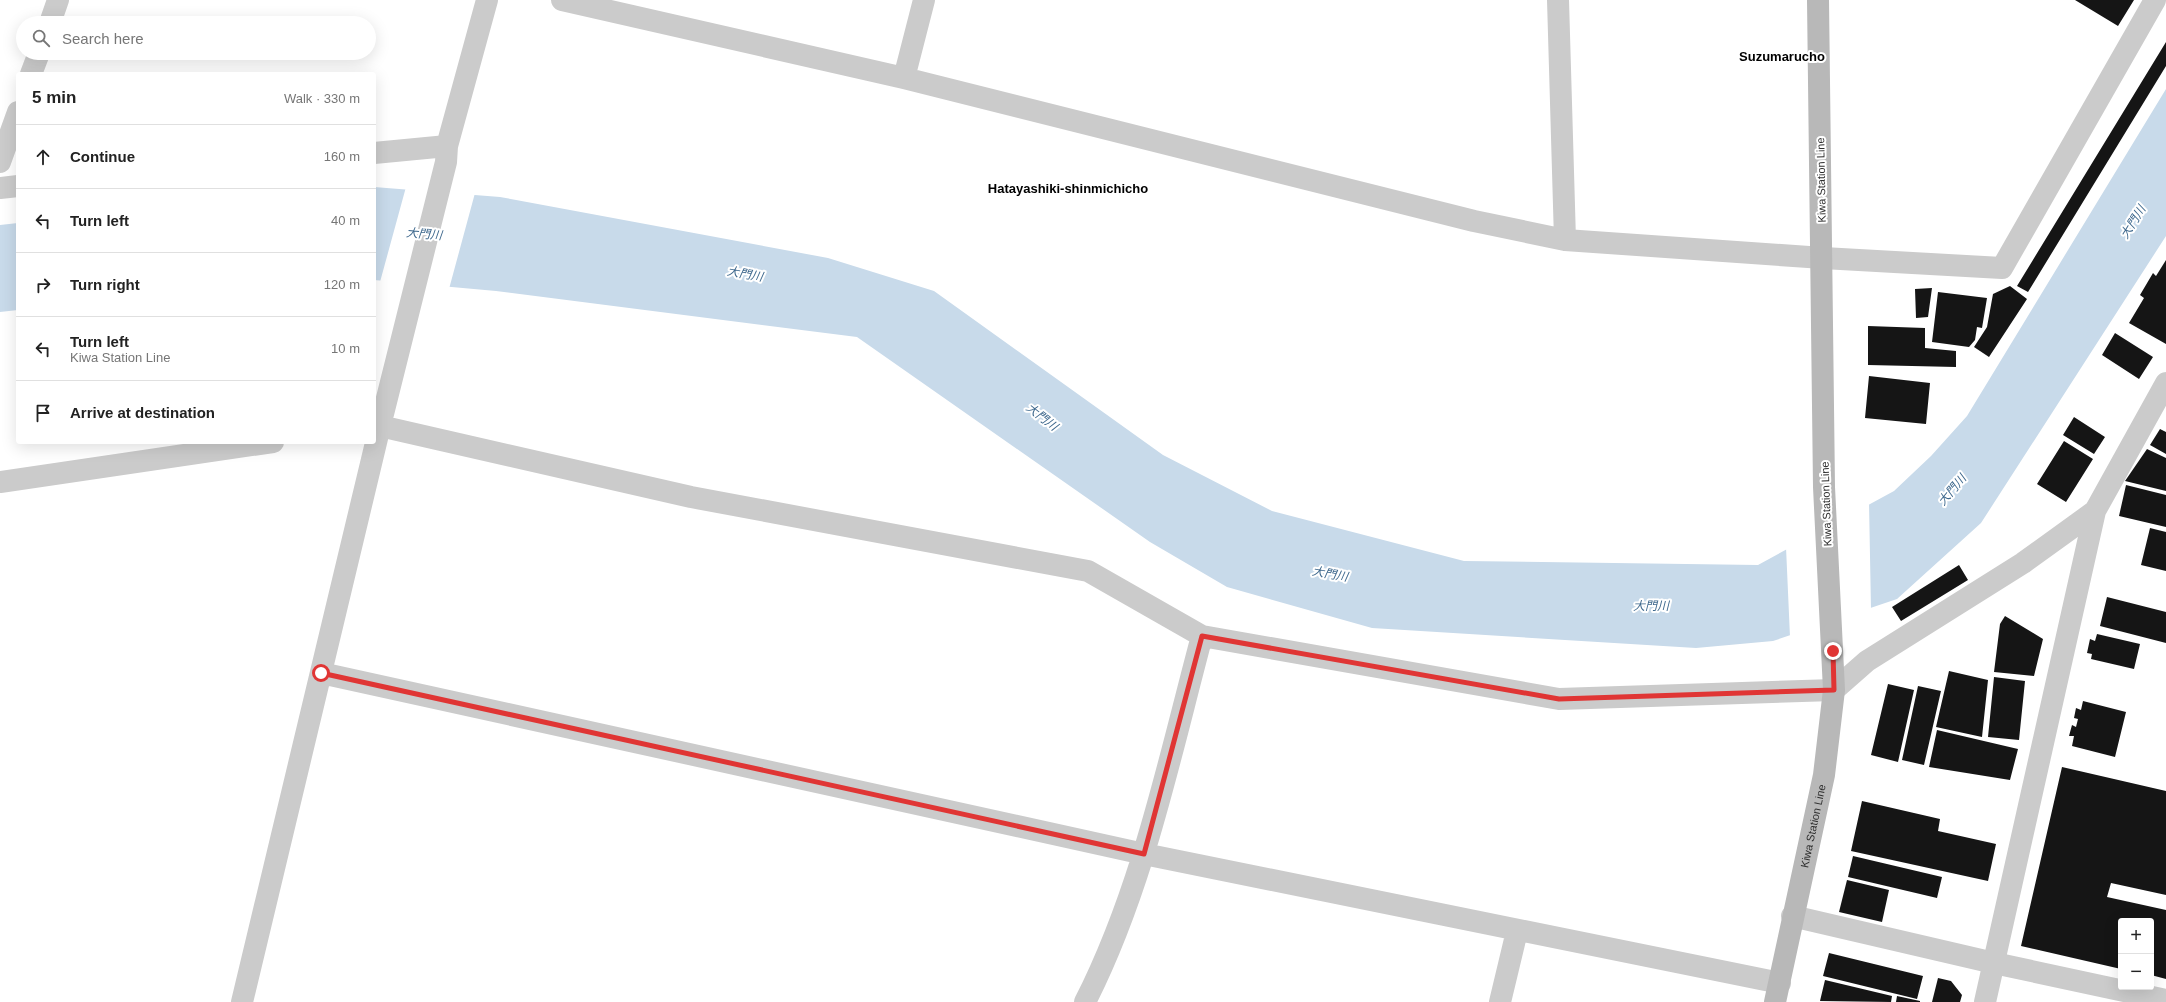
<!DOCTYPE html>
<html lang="en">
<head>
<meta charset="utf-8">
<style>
  :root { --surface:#fff; --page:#f2f2f2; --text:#222; --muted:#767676; --line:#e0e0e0 }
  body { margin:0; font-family:Helvetica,"Noto Sans JP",sans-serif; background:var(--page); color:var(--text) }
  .controls { position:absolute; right:12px; bottom:12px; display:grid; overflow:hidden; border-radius:4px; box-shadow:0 4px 16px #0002 }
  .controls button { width:36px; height:36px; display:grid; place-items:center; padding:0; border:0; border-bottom:1px solid var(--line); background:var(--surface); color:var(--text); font:20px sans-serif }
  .stop { position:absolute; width:12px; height:12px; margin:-9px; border:3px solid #e03534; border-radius:50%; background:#fff }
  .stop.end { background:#e03534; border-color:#fff; box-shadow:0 1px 4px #0008 }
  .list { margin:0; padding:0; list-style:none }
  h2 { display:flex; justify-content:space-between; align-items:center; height:52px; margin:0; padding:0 16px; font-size:17px }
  h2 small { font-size:13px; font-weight:400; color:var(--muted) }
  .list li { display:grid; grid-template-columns:26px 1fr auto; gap:12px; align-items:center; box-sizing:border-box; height:64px; padding:0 16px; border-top:1px solid var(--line) }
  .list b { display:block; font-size:15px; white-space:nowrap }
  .list p { margin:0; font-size:13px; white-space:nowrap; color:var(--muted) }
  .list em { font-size:13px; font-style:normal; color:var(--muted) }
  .icon { flex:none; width:22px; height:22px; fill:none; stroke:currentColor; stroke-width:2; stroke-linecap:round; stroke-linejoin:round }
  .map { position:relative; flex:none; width:2166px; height:1002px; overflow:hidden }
  .search { position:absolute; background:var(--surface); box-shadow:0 4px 16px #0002; left:16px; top:16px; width:360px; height:44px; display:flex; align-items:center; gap:10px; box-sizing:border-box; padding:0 14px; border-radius:22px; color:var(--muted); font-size:15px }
  .panel { position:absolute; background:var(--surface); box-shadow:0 4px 16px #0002; left:16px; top:72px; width:360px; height:372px; border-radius:4px }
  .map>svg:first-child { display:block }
  .water { fill:#c8daea }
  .pier { fill:#fff }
  .building { fill:#151515 }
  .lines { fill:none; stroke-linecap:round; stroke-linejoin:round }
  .street { stroke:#cbcbcb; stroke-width:22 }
  .secondary { stroke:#b8b8b8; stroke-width:22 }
  .route { stroke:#e03534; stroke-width:5 }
  .labels { text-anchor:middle; stroke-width:4; stroke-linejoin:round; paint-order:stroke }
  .street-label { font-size:11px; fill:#2e2e2e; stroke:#fff }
  .water-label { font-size:12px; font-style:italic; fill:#3e688d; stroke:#fff }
  .quarter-label { font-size:13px; font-weight:bold; fill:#000; stroke:#fff }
</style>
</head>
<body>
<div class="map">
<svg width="2166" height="1002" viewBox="0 0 2166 1002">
  <rect width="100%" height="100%" fill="#fff"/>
  <path class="water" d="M2166 89V236L1981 523 1897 599 1773 641 1696 648 1372 628 1227 587 1150 542 857 337 496 291 374 280V187L500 197 828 258 934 291 1163 455 1272 511 1464 561 1758 565 1894 491 1931 456 1967 416Z
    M18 223V310L0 312V225Z"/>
  <path class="pier" d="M406 187 475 193 449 289 380 282Z
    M1869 502 1871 610 1790 637 1786 547Z"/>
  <path class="building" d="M2075 0H2134L2118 26Z
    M2166 42V66L2028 292 2017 286Z
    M2166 260V344L2129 323 2144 298 2140 295 2153 273 2156 276Z
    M2010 286 2027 299 1989 357 1974 347 1987 327 1993 294Z
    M1932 288 1928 317 1916 318 1915 289Z
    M1938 292 1987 298 1982 328 1977 327 1975 340 1969 347 1932 342Z
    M1868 326 1925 328V348L1956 351V367L1868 365Z
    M2115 333 2153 357 2139 379 2102 355Z
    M1869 376 1930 383 1926 424 1865 418Z
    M2074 417 2105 437 2094 454 2063 435Z
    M2160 429 2166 432V454L2150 445Z
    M2064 441 2093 459 2066 502 2037 484Z
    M2147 449 2166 458V491L2125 481Z
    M2126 485 2166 495V527L2119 516Z
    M2150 528 2166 532V571L2141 565Z
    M1959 565 1968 580 1901 621 1892 607Z
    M2107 597 2166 612V643L2100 626Z
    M2005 616 2043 639 2034 676 1994 672 2000 624Z
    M2097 634 2140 644 2134 669 2091 659 2092 654 2087 653 2090 639 2095 641Z
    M1949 671 1988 680 1982 737 1936 727Z
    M1994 677 2025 681 2019 740 1988 737Z
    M1888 684 1914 690 1898 762 1871 755Z
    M1918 686 1941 691 1924 765 1902 760Z
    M2083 701 2126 712 2115 757 2072 746 2074 736H2069L2072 725 2076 727 2078 719 2074 718 2076 708 2081 710Z
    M1937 730 2018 749 2010 780 1929 767Z
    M2062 767 2166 791V895L2111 883 2107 897 2166 910V979L2151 975V921H2121V969L2021 946Z
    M1862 801 1940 819 1938 831 1996 844 1988 881 1851 851Z
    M1853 856 1942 877 1937 898 1848 877Z
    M1847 880 1889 890 1882 922 1839 912Z
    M1829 953 1923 976 1917 999 1823 976Z
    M1938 978 1951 981 1962 995 1960 1002H1932Z
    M1825 980 1892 996 1891 1002 1820 1001Z
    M1897 996 1920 1001V1002H1896Z"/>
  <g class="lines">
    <path class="street" d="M562 0 904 78 1474 221 1565 240 1823 258 2002 268 2155 0
      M1558 0 1565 240
      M50 23 58 0
      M31 74 39 53
      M904 78 924 0
      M374 153 447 146
      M0 162 18 112
      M0 188 18 186
      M374 427 380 426 691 497 1088 571 1202 636 1559 699 1834 690 1867 661 2023 563 2095 511
      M0 482 273 442
      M321 673 1144 854 1780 983
      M1792 916 1994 963 2166 1000
      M242 1002 380 426 446 162 447 146 487 0
      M1085 1002C1143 888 1169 759 1202 636
      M1500 1002 1517 931
      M1985 1002 2095 511 2166 383"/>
    <path class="secondary" id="s1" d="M1775 1002 1824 775 1834 690 1824 487 1818 0"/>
  </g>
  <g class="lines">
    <path class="route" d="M321 673 1144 854 1202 636 1559 699 1834 690 1833 651"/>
  </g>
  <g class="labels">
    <g class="street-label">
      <text transform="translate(1821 180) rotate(-91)" y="4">Kiwa Station Line</text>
      <text transform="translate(1826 504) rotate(-92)" y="4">Kiwa Station Line</text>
      <text dy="4" stroke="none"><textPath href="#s1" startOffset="180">Kiwa Station Line</textPath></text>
    </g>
    <g class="water-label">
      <text transform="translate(2133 222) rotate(-58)" y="4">大門川</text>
      <text transform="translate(424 234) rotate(5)" y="4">大門川</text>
      <text transform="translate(745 274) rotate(10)" y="4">大門川</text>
      <text transform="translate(1042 417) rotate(38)" y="4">大門川</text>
      <text transform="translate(1952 490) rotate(-50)" y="4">大門川</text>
      <text transform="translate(1330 574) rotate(10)" y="4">大門川</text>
      <text x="1651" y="610">大門川</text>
    </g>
    <g class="quarter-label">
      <text x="1782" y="61">Suzumarucho</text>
      <text x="1068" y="193">Hatayashiki-shinmichicho</text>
    </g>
  </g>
</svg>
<div class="controls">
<button>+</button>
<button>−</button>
</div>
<div class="stop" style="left:321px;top:673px"></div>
<div class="stop end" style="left:1833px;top:651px"></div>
<div class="search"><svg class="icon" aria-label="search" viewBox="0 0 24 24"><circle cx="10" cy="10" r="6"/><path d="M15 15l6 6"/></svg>Search here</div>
<section class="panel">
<h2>5 min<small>Walk · 330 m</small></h2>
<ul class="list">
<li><svg class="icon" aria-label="ahead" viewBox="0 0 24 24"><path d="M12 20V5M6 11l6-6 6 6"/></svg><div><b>Continue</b></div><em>160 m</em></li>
<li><svg class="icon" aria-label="left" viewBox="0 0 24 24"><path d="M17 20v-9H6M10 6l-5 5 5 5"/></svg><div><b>Turn left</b></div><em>40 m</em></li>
<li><svg class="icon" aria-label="right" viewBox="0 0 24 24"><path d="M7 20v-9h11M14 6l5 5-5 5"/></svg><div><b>Turn right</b></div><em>120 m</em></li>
<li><svg class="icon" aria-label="left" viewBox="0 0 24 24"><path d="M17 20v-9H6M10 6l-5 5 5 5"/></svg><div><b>Turn left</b><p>Kiwa Station Line</p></div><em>10 m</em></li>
<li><svg class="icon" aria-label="arrive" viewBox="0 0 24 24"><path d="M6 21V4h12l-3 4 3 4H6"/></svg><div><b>Arrive at destination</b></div></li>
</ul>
</section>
</div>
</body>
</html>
